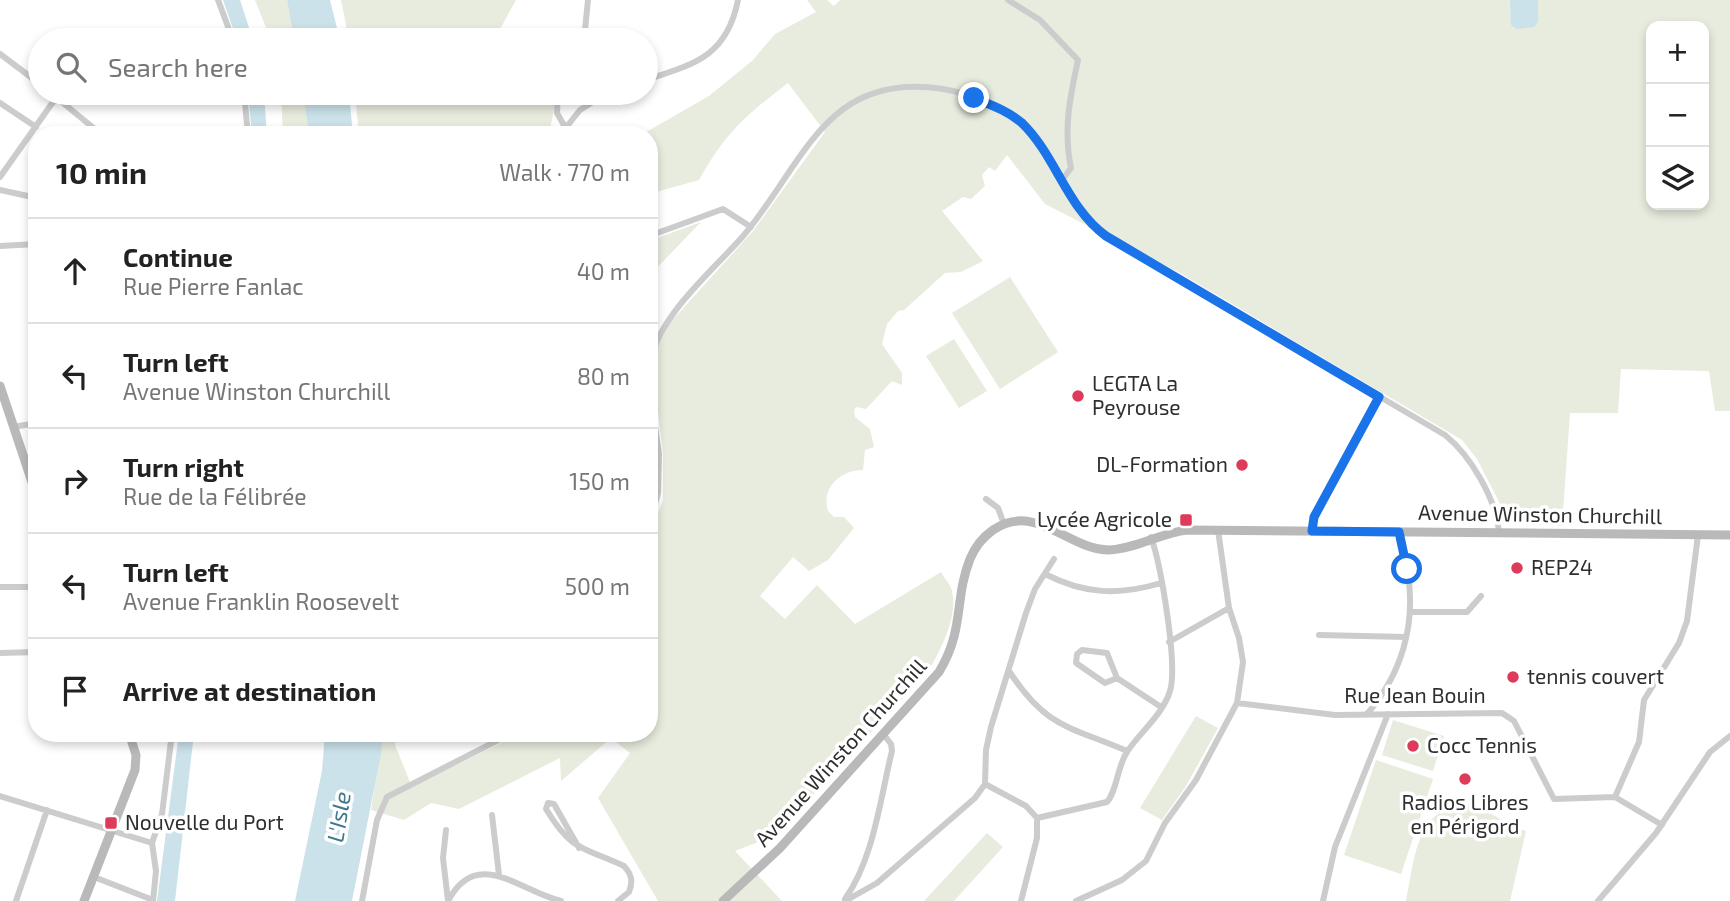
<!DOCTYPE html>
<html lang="en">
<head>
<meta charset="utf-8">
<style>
  :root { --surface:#fff; --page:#f6f6f6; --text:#222; --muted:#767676; --line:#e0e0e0 }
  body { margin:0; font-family:"Exo 2",sans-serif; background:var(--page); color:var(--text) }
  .controls { position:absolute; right:21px; top:21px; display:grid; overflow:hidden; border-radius:14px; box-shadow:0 4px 10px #0003 }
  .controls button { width:63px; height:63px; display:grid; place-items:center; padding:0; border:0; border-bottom:2px solid var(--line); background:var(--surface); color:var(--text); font:35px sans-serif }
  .stop { position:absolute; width:21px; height:21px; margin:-16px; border:5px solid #1a73e8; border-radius:50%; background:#fff }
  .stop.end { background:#1a73e8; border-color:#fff; box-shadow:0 2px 7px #0008 }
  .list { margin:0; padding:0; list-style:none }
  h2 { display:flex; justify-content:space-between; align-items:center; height:91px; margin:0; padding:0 28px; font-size:30px }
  h2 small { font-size:23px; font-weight:400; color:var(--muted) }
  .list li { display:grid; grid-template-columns:46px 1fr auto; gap:21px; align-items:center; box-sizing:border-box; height:105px; padding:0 28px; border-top:2px solid var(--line) }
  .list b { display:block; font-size:26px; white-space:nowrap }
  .list p { margin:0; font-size:23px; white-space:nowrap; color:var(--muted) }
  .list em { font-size:23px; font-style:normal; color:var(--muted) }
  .icon { flex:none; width:38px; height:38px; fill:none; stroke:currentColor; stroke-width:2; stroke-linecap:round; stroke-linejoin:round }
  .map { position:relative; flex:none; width:1730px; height:901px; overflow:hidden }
  .search { position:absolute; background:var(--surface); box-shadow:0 4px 10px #0003; left:28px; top:28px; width:630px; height:77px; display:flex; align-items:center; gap:18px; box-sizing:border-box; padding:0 24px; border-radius:38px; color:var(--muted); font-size:26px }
  .panel { position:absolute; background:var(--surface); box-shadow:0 4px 10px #0003; left:28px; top:126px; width:630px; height:616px; border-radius:28px }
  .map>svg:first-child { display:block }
  .green { fill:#e7ecde; fill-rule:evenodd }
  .water { fill:#cbe2ea }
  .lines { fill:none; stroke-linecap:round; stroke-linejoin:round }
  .minor { stroke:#ccc; stroke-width:6 }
  .secondary { stroke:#b9b9b9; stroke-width:9 }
  .route { stroke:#1a73e8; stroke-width:9 }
  .poi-dot { fill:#de3a59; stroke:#fff; stroke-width:2.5 }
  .labels { text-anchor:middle; stroke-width:7; stroke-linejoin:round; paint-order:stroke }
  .poi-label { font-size:21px; fill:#2f2f2f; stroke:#fff; text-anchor:start }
  .street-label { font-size:21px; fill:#2f2f2f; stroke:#fff }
  .water-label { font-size:23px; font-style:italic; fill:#40798e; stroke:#fff }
</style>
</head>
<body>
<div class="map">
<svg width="1730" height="901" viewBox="0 0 1730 901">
  <rect width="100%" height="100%" fill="#fff"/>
  <path class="green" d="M255 0H287L294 40H271Z
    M341 0H516L494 40H349Z
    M807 0H827L834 6 840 0H1730V411H1715L1709 371 1621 369 1618 413H1570L1562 526 1510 523 1477 459 1462 440 1178 272 1045 204 1007 155 995 171 989 167 982 175 985 186 971 199 963 197 942 211 983 261 961 272 945 273 904 310 898 311 887 324 882 344 902 373V385L892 381 866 409 856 407 854 410 855 417 870 429 874 447 865 450 863 470C841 470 821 487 828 511L834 517H844L854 528 828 560 809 571 793 557 760 596 785 619 817 585 855 624 941 572C944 578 951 585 952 591 958 617 941 649 929 670L776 835 735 851 782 901H658L598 798 630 753 611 738 561 781 560 758 459 809 431 803 404 820 371 810 383 733H396L395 745 412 787 521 733H649V534L663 501V453L653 369 658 346 669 324 753 231 825 132 788 83C745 116 726 132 699 180L649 194V135H641L709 96 753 60 775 34 816 12ZM1651 26H1704V205H1651Z
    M281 93H303L309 135H283Z
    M355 93H557L549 135H359Z
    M701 222 649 276V241Z
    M1010 277 1058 352 1000 389 952 313Z
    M954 339 987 391 959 408 926 356Z
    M1196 716 1218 728 1186 786 1162 820 1140 808Z
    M1393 720 1444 736 1433 771 1382 755Z
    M1376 760 1433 779 1401 874 1344 855Z
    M1461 805C1488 805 1502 825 1526 831L1510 901H1406C1414 864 1415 811 1461 805Z
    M987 833 1003 847 954 901H924Z"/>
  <path class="water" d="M223 0H240L253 40H237Z
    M287 0H330L340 40H294Z
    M1510 0H1538V22L1534 27 1517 29 1511 25Z
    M248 93H264L267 135H252Z
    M303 93H349L353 135H309Z
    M179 733H194L175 901H157Z
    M325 733H383L381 754 352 901H295L322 771Z"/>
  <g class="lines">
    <path class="minor" d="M218 0 233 40
      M1008 0 1040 20 1078 60C1070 97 1063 130 1071 168L1062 180
      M584 40 588 0
      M0 54 40 84
      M646 80C695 64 727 56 738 0
      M51 93 102 135
      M244 93 248 135
      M558 93 557 113 565 127
      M0 103 36 127
      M560 135 580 110 607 93
      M0 177 53 102 59 100
      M0 190 37 198
      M649 236 723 209 751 227
      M0 246 37 244
      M649 366C658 315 711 273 744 235 805 162 826 71 943 89 975 94 1009 110 1032 134L1091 225 1106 236 1445 435C1471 456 1496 499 1499 532
      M649 386 659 454 658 493 649 525
      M13 427 37 423
      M986 499 998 508 1004 524
      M1312 531 1315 518 1379 397
      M1045 574C1084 594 1118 596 1161 583
      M0 587H37
      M1410 612H1467L1481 596
      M1319 635 1406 637
      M1169 642 1229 608
      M1082 650 1107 653 1117 678 1105 683 1076 663 1077 654Z
      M0 653 37 652
      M1009 671C1047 729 1069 726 1127 751
      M1117 678 1161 707
      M1237 703 1335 715 1502 713 1514 721 1554 799 1615 797 1662 825
      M1367 714C1401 675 1416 626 1408 574 1406 560 1401 546 1399 532
      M985 784 1026 806 1037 818V838L1021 901
      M0 796 152 843
      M1615 797 1639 742 1644 700 1679 643 1687 621 1698 535
      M492 815 499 875
      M1037 818 1107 802C1117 791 1117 767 1127 752 1140 732 1162 716 1170 691 1178 665 1161 565 1151 537
      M446 830 443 858 448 901
      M579 848 554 804 548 803 546 809C572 852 583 847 624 866 632 875 633 881 629 892L618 901
      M94 877 153 900
      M845 899C874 858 880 799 892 751L891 744 884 735
      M16 901 47 810
      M153 901 156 871 152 843 162 814 172 733
      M362 901 377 820 387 797 512 733
      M448 901C477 846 519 891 561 901
      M845 901 877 883 975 798 985 784 986 750 991 727 1026 613 1035 589 1054 559
      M1076 901 1122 880 1146 861 1165 823 1196 780 1237 703 1243 662 1239 638 1229 608 1218 530
      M1323 901 1335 847 1388 714
      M1598 901 1656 833 1710 752 1730 736"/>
    <path class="secondary" d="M0 386 37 497
      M84 901 135 770 136 755 129 733
      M723 901 780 848 939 672C965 629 954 599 970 559 975 547 983 537 993 530 1035 501 1068 550 1109 550 1135 549 1161 533 1187 530L1730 535"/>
  </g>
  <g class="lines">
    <path class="route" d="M974 98C991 105 1008 111 1022 123 1056 156 1067 208 1106 236L1379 397 1314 517 1312 531 1399 532 1407 569"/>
  </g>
  <g class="poi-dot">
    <circle cx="1078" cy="396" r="7"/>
    <circle cx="1242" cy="465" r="7"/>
    <rect x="1179" y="513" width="14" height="14" rx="3.5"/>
    <circle cx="1517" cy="568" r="7"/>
    <circle cx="1513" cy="677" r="7"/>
    <circle cx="1413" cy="746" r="7"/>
    <circle cx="1465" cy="779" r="7"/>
    <rect x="104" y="816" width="14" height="14" rx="3.5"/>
  </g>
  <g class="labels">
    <g class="poi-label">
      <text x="1092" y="391">LEGTA La<tspan x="1092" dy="24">Peyrouse</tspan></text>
      <text x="1228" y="472" text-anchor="end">DL-Formation</text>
      <text x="1172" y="527" text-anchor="end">Lycée Agricole</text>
      <text x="1531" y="575">REP24</text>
      <text x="1527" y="684">tennis couvert</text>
      <text x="1427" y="753">Cocc Tennis</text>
      <text x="1465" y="810" text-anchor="middle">Radios Libres<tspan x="1465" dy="24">en Périgord</tspan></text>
      <text x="125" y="830">Nouvelle du Port</text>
    </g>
    <g class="street-label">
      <text transform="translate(1540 515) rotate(1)" y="7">Avenue Winston Churchill</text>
      <text x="1415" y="703">Rue Jean Bouin</text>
      <text transform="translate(841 753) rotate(-48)" y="7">Avenue Winston Churchill</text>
    </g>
    <g class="water-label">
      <text transform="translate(339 817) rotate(-81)" y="8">L'Isle</text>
    </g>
  </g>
</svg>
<div class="controls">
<button>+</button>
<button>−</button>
<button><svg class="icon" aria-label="layers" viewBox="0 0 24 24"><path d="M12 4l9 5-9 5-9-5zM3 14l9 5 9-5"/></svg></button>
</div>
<div class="stop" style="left:1407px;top:569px"></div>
<div class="stop end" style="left:974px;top:98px"></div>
<div class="search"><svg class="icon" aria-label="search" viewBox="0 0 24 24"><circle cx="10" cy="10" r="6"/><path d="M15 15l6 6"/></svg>Search here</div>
<section class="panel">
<h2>10 min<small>Walk · 770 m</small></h2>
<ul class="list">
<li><svg class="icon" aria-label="ahead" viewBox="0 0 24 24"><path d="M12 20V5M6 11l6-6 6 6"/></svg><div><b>Continue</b><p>Rue Pierre Fanlac</p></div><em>40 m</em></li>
<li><svg class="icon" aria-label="left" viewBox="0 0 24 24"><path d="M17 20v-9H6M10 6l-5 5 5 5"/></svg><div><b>Turn left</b><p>Avenue Winston Churchill</p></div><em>80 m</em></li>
<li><svg class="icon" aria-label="right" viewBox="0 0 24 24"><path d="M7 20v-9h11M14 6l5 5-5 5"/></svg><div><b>Turn right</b><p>Rue de la Félibrée</p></div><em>150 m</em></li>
<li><svg class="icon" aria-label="left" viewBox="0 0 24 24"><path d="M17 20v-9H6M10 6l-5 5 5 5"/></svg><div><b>Turn left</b><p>Avenue Franklin Roosevelt</p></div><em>500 m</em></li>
<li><svg class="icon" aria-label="arrive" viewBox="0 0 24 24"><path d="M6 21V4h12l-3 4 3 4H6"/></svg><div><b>Arrive at destination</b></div></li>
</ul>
</section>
</div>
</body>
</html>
